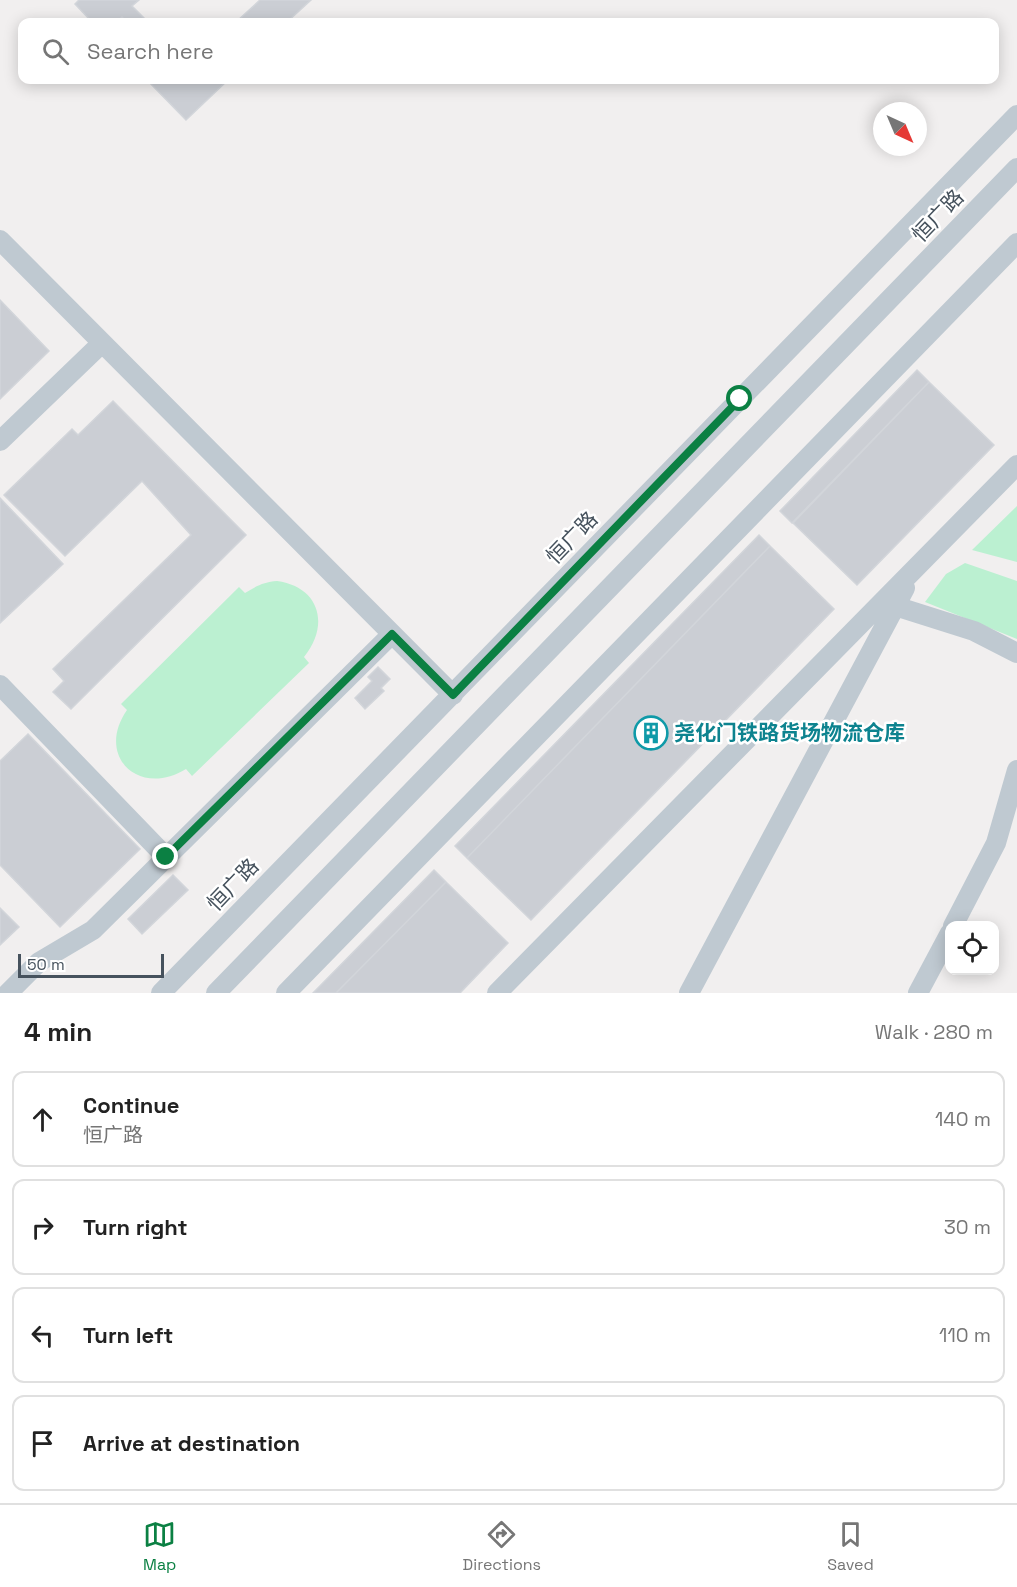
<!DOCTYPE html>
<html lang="en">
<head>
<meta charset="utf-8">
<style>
  :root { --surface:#fff; --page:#f6f6f6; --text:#222; --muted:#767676; --line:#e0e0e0; --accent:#0b8043 }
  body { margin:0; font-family:"Space Grotesk","Noto Sans SC",sans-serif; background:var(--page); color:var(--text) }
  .controls { position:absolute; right:18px; bottom:18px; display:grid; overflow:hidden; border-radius:12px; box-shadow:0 3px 15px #0003 }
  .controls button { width:54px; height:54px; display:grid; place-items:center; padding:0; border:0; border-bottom:2px solid var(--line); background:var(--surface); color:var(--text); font:30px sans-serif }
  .compass { position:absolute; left:873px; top:102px; width:54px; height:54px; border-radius:50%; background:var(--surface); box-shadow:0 3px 15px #0003; rotate:136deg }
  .scale { position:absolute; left:18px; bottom:15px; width:146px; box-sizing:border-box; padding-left:6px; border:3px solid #46525d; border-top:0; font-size:16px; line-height:21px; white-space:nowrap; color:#46525d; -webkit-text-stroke:4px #fff; paint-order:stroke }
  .stop { position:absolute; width:18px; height:18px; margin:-14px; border:4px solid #0b8043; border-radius:50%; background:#fff }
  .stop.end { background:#0b8043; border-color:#fff; box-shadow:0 2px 6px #0008 }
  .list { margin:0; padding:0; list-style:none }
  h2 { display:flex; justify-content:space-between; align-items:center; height:78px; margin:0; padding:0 24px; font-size:26px }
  h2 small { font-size:20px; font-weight:400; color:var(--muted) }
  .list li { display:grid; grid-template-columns:39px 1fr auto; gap:18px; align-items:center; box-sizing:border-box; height:96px; margin:0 12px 12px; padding:0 12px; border:2px solid var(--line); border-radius:12px }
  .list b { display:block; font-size:22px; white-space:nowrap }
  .list p { margin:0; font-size:20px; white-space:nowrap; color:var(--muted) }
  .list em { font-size:20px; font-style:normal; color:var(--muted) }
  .icon { flex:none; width:33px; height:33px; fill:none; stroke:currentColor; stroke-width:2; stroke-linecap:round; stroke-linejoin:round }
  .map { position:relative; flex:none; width:1017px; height:993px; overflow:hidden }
  .search { position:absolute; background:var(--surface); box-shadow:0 3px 15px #0003; left:18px; right:18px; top:18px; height:66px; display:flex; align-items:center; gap:15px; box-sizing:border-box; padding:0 21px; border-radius:12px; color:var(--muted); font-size:22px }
  .sheet { height:510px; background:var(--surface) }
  nav { display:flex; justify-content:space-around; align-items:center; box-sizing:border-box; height:84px; border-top:2px solid var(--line); background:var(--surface); font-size:16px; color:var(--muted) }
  nav a { display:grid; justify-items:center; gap:3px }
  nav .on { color:var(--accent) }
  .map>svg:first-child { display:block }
  .grass { fill:#bbf0d1 }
  .building { fill:#cbced4; stroke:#d2d5da; stroke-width:1.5 }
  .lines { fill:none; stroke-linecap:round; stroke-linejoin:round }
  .minor { stroke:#bfc9d1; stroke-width:20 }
  .route { stroke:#0b8043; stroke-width:8 }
  .labels { text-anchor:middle; stroke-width:5; stroke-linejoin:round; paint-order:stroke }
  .street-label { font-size:21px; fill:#46525d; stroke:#fff }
  .culture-label { font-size:21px; font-weight:bold; fill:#0d838f; stroke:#fff; text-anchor:start }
</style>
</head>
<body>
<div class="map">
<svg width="1017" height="993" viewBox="0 0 1017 993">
  <rect width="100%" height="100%" fill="#f1efef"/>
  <path class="grass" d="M1017 506V562L972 550Z
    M965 563 1017 581V639L925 602 946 574Z
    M277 581C320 587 330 625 304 657L309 663 192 776 186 769C139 798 95 756 127 710L121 704 239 587 245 593C256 586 264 582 277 581Z"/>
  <path class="building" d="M79 0H139L132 6 148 22H127L122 17 116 22H92L75 4Z
    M260 0H311L287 22H236Z
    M147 80H228L186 120Z
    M0 300 49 351 0 399Z
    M917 370 929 382 792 523 780 511Z
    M929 382 994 445 857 585 793 523Z
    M113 401 246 535 71 709 53 692 64 681 53 669 191 535 142 481 65 556 4 495 72 429 78 435Z
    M0 498 63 564 0 623Z
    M759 535 770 546 467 858 455 846Z
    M770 546 834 609 531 920 467 858Z
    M378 667 390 679 381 688 384 691 365 709 355 698 372 681 368 677Z
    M28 734 140 849 60 927 0 865V761Z
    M434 870 446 882 336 993H313Z
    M173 875 188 890 142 934 128 919Z
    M446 882 508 943 460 993H336Z
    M0 908 19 927 0 945Z"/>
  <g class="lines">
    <path class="minor" d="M0 240 453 695
      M0 441 102 343
      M895 606 974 631 1017 653
      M0 685 166 857
      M953 926 996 843 1017 770
      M8 993 39 962 93 930 392 634
      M161 993 1017 115
      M216 993 1017 168
      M286 993 1017 243
      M497 993 1017 465
      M689 993 905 588
      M918 993 950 933"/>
  </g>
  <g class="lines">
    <path class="route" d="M166 857 392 634 453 695 740 399"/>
  </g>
  <defs>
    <g id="building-ring" transform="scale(1.725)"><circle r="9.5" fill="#fff" stroke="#0f9aa8" stroke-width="1.5"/><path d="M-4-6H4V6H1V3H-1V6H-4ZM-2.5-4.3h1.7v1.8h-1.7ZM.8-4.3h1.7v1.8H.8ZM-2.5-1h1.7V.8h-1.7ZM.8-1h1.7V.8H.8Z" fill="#0f9aa8"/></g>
  </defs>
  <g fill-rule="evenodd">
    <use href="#building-ring" x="651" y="733"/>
  </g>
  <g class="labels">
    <g class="street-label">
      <text transform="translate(938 216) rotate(-46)" y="7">恒广路</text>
      <text transform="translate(572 538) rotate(-46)" y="7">恒广路</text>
      <text transform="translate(233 885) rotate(-46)" y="7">恒广路</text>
    </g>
    <g class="culture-label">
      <text x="674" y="740">尧化门铁路货场物流仓库</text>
    </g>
  </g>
</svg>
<div class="controls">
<button><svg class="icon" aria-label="locate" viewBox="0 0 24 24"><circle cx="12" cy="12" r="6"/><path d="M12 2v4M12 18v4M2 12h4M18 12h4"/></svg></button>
</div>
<svg class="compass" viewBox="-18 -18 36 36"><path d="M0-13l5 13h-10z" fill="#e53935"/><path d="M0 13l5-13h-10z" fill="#767676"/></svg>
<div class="scale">50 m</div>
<div class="stop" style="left:740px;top:399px"></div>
<div class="stop end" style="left:166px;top:857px"></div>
<div class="search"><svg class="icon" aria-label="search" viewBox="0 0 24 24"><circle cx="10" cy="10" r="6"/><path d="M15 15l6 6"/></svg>Search here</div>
</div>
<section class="sheet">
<h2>4 min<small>Walk · 280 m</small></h2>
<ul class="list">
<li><svg class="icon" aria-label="ahead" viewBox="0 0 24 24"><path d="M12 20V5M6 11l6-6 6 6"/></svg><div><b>Continue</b><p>恒广路</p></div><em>140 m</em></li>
<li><svg class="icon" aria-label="right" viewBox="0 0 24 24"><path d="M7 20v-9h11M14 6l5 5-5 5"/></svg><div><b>Turn right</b></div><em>30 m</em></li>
<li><svg class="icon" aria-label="left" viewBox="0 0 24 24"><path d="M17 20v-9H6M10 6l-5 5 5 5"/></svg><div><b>Turn left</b></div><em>110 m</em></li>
<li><svg class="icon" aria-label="arrive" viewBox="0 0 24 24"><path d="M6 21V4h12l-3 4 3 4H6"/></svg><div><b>Arrive at destination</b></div></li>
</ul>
</section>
<nav>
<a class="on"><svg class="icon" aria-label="map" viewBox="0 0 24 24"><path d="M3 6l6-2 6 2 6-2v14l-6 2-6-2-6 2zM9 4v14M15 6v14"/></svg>Map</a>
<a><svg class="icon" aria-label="directions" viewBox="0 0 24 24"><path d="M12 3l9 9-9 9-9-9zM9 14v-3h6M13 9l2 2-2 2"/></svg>Directions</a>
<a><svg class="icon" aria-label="saved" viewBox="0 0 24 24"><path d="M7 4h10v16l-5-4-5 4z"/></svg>Saved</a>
</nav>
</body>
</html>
